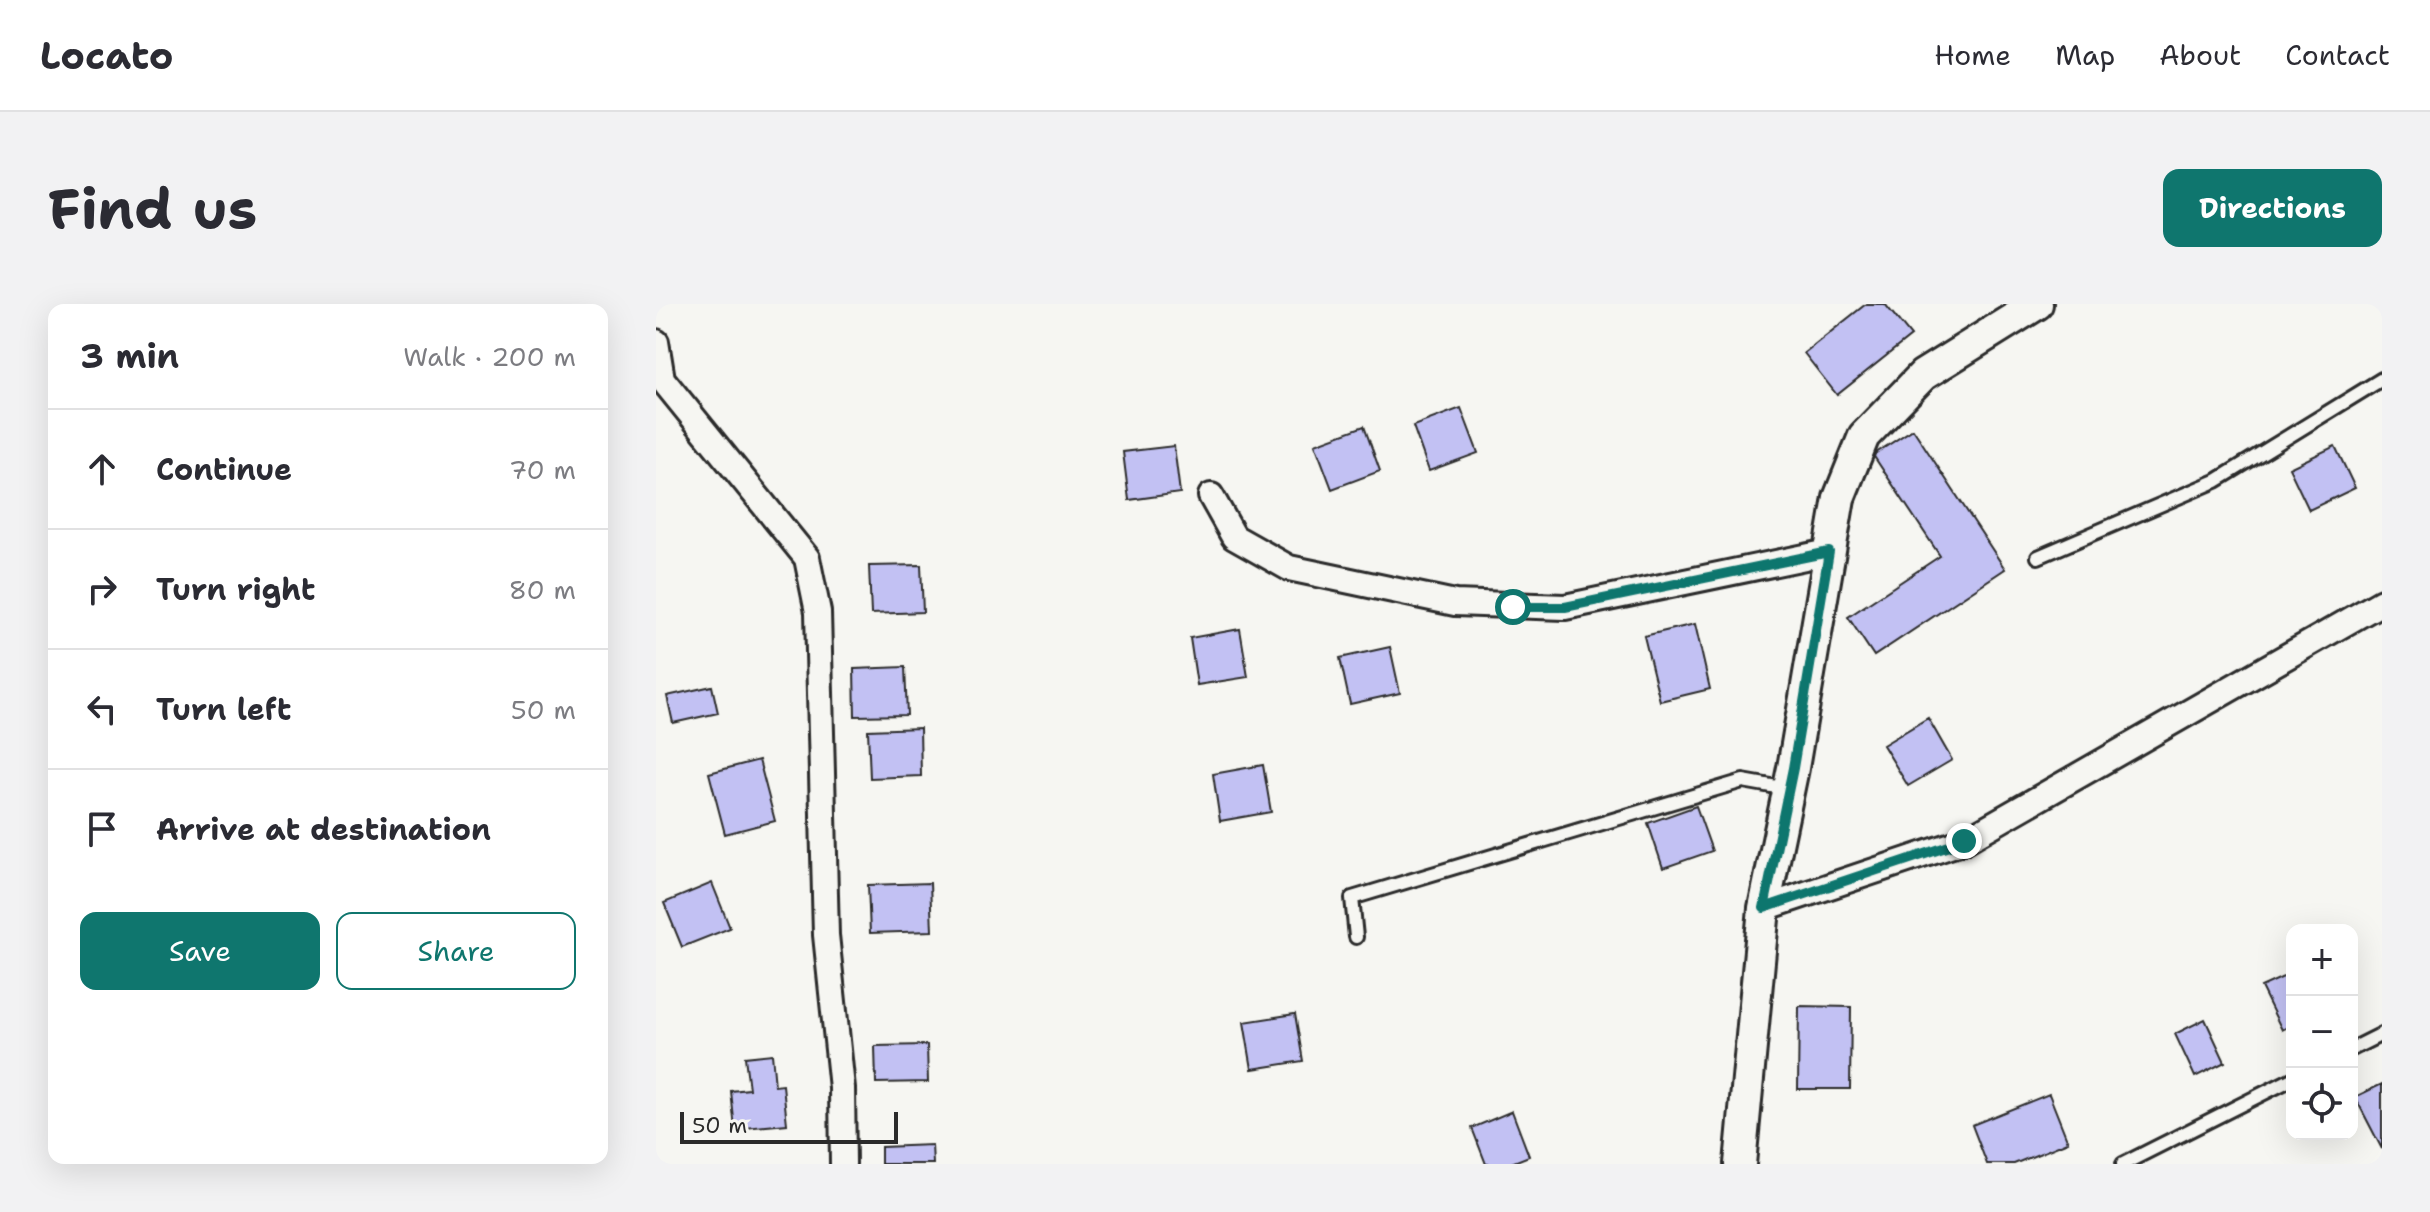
<!DOCTYPE html>
<html lang="en">
<head>
<meta charset="utf-8">
<style>
  :root { --surface:#fff; --page:#f2f2f3; --text:#2b2b33; --muted:#7c7c81; --line:#e1e1e2; --accent:#0f766e }
  body { margin:0; font-family:"Shantell Sans",sans-serif; background:var(--page); color:var(--text) }
  .controls { position:absolute; right:24px; bottom:24px; display:grid; overflow:hidden; border-radius:16px; box-shadow:0 8px 32px #0002 }
  .controls button { width:72px; height:72px; display:grid; place-items:center; padding:0; border:0; border-bottom:2px solid var(--line); background:var(--surface); color:var(--text); font:40px sans-serif }
  .scale { position:absolute; left:24px; bottom:20px; width:218px; box-sizing:border-box; padding-left:8px; border:4px solid #2b2b2b; border-top:0; font-size:22px; line-height:28px; white-space:nowrap; color:#2b2b2b; -webkit-text-stroke:6px #f6f6f2; paint-order:stroke }
  .stop { position:absolute; width:24px; height:24px; margin:-18px; border:6px solid #0f766e; border-radius:50%; background:#fff }
  .stop.end { background:#0f766e; border-color:#fff; box-shadow:0 2px 8px #0008 }
  .list { margin:0; padding:0; list-style:none }
  h2 { display:flex; justify-content:space-between; align-items:center; height:104px; margin:0; padding:0 32px; font-size:34px }
  h2 small { font-size:26px; font-weight:400; color:var(--muted) }
  .list li { display:grid; grid-template-columns:52px 1fr auto; gap:24px; align-items:center; box-sizing:border-box; height:120px; padding:0 32px; border-top:2px solid var(--line) }
  .list b { display:block; font-size:30px; white-space:nowrap }
  .list em { font-size:26px; font-style:normal; color:var(--muted) }
  .actions { display:flex; gap:16px; padding:24px 32px }
  .actions a { flex:1; padding:18px 0; border:2px solid var(--accent); border-radius:16px; text-align:center; font-size:28px; color:var(--accent) }
  .actions .main { background:var(--accent); color:#fff }
  .icon { flex:none; width:44px; height:44px; fill:none; stroke:currentColor; stroke-width:2; stroke-linecap:round; stroke-linejoin:round }
  .map { position:relative; flex:none; width:1726px; height:860px; overflow:hidden; border-radius:16px }
  header { display:flex; align-items:center; gap:48px; box-sizing:border-box; height:112px; padding:0 40px; background:var(--surface); border-bottom:2px solid var(--line) }
  header strong { font-size:38px }
  nav { display:flex; gap:44px; margin-inline-start:auto; font-size:28px }
  .intro { display:flex; align-items:center; justify-content:space-between; box-sizing:border-box; height:192px; padding:0 48px }
  h1 { margin:0; font-size:56px }
  .button { padding:20px 36px; border-radius:16px; background:var(--accent); color:#fff; font-size:28px; font-weight:700 }
  main { display:flex; gap:48px; padding:0 48px }
  aside { flex:1; background:var(--surface); border-radius:16px; box-shadow:0 8px 32px #0002 }
  .map>svg:first-child { display:block }
  .building { fill:#c2c1f3; stroke:#2b2b2b; stroke-width:2 }
  .lines { fill:none; stroke-linecap:round; stroke-linejoin:round }
  .service-casing { stroke:#2b2b2b; stroke-width:18 }
  .minor-casing { stroke:#2b2b2b; stroke-width:30 }
  .tertiary-casing { stroke:#2b2b2b; stroke-width:36 }
  .service { stroke:#f6f6f2; stroke-width:12 }
  .minor { stroke:#f6f6f2; stroke-width:24 }
  .tertiary { stroke:#f6f6f2; stroke-width:30 }
  .route { stroke:#0f766e; stroke-width:10 }
</style>
</head>
<body>
<header>
<strong>Locato</strong>
<nav><a>Home</a><a>Map</a><a>About</a><a>Contact</a></nav>
</header>
<div class="intro"><h1>Find us</h1><a class="button">Directions</a></div>
<main>
<aside>
<h2>3 min<small>Walk · 200 m</small></h2>
<ul class="list">
<li><svg class="icon" aria-label="ahead" viewBox="0 0 24 24"><path d="M12 20V5M6 11l6-6 6 6"/></svg><div><b>Continue</b></div><em>70 m</em></li>
<li><svg class="icon" aria-label="right" viewBox="0 0 24 24"><path d="M7 20v-9h11M14 6l5 5-5 5"/></svg><div><b>Turn right</b></div><em>80 m</em></li>
<li><svg class="icon" aria-label="left" viewBox="0 0 24 24"><path d="M17 20v-9H6M10 6l-5 5 5 5"/></svg><div><b>Turn left</b></div><em>50 m</em></li>
<li><svg class="icon" aria-label="arrive" viewBox="0 0 24 24"><path d="M6 21V4h12l-3 4 3 4H6"/></svg><div><b>Arrive at destination</b></div></li>
</ul>
<div class="actions"><a class="main">Save</a><a>Share</a></div>
</aside>
<div class="map">
<svg width="1726" height="860" viewBox="0 0 1726 860">
  <rect width="100%" height="100%" fill="#f6f6f2"/>
  <filter id="ink" filterUnits="userSpaceOnUse"><feTurbulence type="fractalNoise" baseFrequency=".0125" numOctaves="2"/><feDisplacementMap in="SourceGraphic" scale="16" xChannelSelector="R" yChannelSelector="G"/><feConvolveMatrix kernelMatrix="1 2 1 2 8 2 1 2 1" color-interpolation-filters="sRGB"/></filter>
  <g filter="url(#ink)">
    <path class="building" d="M1210 0H1229L1255 32 1181 91 1148 49Z
      M805 104 822 149 773 167 757 122Z
      M708 122 724 167 676 185 659 140Z
      M1257 125 1349 265 1218 352 1192 313 1284 252 1217 151Z
      M518 142 524 189 473 196 467 148Z
      M1679 142 1699 184 1653 206 1633 164Z
      M265 261 267 308 215 310 213 262Z
      M1039 320 1054 385 1004 397 988 332Z
      M584 325 592 373 541 381 534 334Z
      M734 343 744 389 694 400 684 354Z
      M249 363 251 411 199 412 198 365Z
      M56 382 62 409 17 419 11 392Z
      M1272 414 1296 456 1252 482 1227 441Z
      M264 424 265 472 214 474 212 426Z
      M103 456 119 517 69 530 53 469Z
      M607 461 615 508 564 517 557 470Z
      M1040 502 1056 547 1007 564 992 519Z
      M56 579 74 624 26 643 8 599Z
      M274 579 276 627 214 629 212 581Z
      M1636 669V721L1626 726 1605 683Z
      M1143 702 1195 703 1194 785H1142Z
      M639 710 647 757 596 765 588 718Z
      M1549 715 1569 758 1539 773 1519 730Z
      M271 741 272 778 220 779 219 742Z
      M116 750 119 782 127 781 131 820 79 825 75 787 93 785 89 753Z
      M1726 780V845L1699 793Z
      M1393 790 1412 838 1358 860H1331L1316 821Z
      M856 807 873 852 853 860H830L816 824Z
      M276 841 277 860H225V843Z"/>
    <g class="lines">
      <g class="service-casing">
        <path id="service" d="M1382 253 1560 177 1726 75
          M700 633 696 594 1087 477 1132 485
          M1696 745 1726 730
          M1467 860 1636 775"/>
      </g>
      <g class="minor-casing">
        <path id="minor" d="M0 38 6 75 151 254 162 308 170 631 186 784 187 860
          M555 192 578 233 633 264 799 299 909 303 1173 248
          M1108 604 1308 537 1726 298"/>
      </g>
      <g class="tertiary-casing">
        <path id="tertiary" d="M1084 860 1108 604 1137 464 1183 194 1208 132 1267 71 1381 0"/>
      </g>
      <use href="#service" class="service"/>
      <use href="#minor" class="minor"/>
      <use href="#tertiary" class="tertiary"/>
    </g>
  </g>
  <g class="lines" filter="url(#ink)">
    <path class="route" d="M857 303H909L1173 248 1137 464 1108 604 1308 537"/>
  </g>
</svg>
<div class="controls">
<button>+</button>
<button>−</button>
<button><svg class="icon" aria-label="locate" viewBox="0 0 24 24"><circle cx="12" cy="12" r="6"/><path d="M12 2v4M12 18v4M2 12h4M18 12h4"/></svg></button>
</div>
<div class="scale">50 m</div>
<div class="stop" style="left:857px;top:303px"></div>
<div class="stop end" style="left:1308px;top:537px"></div>
</div>
</main>
</body>
</html>
